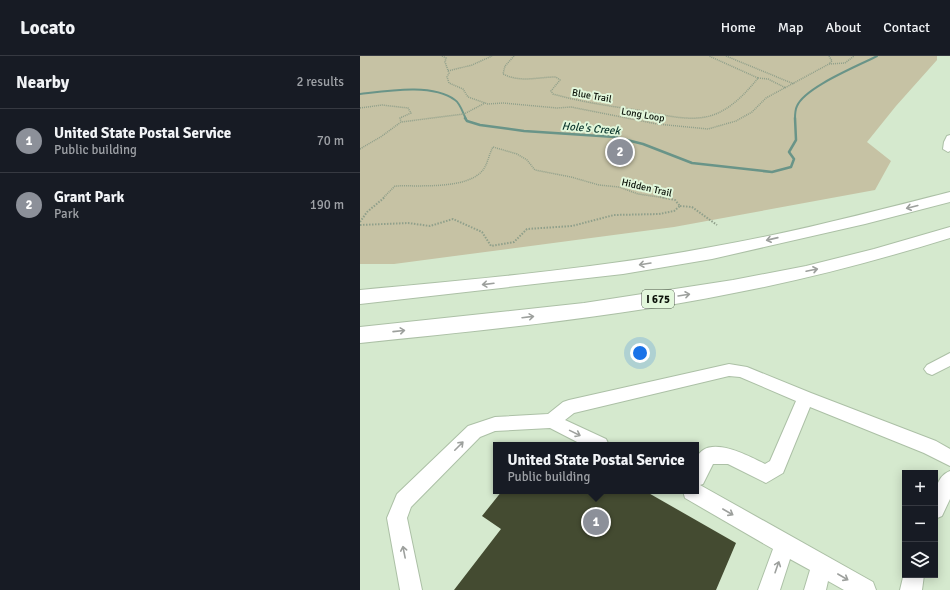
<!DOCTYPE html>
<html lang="en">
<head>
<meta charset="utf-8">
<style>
  :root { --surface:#171b24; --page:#242831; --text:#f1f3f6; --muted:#9ea1a6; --line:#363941; --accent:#8c9099 }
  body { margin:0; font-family:Signika,sans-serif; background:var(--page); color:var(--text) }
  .controls { position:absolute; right:12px; bottom:12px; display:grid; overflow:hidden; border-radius:0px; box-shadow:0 2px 10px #0003 }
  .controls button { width:36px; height:36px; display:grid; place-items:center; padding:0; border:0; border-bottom:1px solid var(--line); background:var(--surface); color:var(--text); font:20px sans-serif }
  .you { position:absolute; left:280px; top:297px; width:14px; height:14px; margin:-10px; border:3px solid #fff; border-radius:50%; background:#1a73e8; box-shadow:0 0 0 6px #1a73e833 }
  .badge { display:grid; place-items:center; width:26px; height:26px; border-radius:50%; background:var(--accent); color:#fff; font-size:13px; font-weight:700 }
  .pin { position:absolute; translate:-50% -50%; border:2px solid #fff; box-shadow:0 1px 4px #0006 }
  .popup { position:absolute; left:133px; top:386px; width:206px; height:52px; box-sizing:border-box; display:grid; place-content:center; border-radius:0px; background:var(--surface); filter:drop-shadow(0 1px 3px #0005); font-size:13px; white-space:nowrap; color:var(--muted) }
  .popup b { font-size:15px; color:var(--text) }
  .popup::after { content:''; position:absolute; left:50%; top:100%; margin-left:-8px; border:8px solid transparent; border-top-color:var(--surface) }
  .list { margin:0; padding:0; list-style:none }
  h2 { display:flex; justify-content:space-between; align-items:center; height:52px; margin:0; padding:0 16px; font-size:17px }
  h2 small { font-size:13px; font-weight:400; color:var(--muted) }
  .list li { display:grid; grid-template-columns:26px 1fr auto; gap:12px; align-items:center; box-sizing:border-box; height:64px; padding:0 16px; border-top:1px solid var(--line) }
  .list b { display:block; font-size:15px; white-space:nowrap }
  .list p { margin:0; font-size:13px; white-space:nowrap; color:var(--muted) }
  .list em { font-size:13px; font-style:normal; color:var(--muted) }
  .icon { flex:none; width:22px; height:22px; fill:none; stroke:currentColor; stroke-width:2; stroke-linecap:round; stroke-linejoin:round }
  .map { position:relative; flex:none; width:590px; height:534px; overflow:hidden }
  header { display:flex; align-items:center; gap:24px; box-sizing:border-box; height:56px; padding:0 20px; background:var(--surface); border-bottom:1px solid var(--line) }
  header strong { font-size:19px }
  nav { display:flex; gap:22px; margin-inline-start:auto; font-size:14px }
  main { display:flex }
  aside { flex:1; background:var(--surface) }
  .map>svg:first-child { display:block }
  .green { fill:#c6c2a4 }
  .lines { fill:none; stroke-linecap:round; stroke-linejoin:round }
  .stream-far1 { stroke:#699488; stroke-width:2 }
  .stream { stroke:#699488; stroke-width:2.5 }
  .building { fill:#444b31 }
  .minor-casing { stroke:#acc0a6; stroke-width:2 }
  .highway-casing { stroke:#acc0a6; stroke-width:2 }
  .path-far1 { stroke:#8f9f8a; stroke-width:1.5; stroke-dasharray:1 1; stroke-linecap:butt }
  .path { stroke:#8f9f8a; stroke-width:2; stroke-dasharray:1.5 1.5; stroke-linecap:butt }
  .minor { fill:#fff; fill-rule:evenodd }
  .highway { fill:#fff; fill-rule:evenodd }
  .oneway { stroke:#9da09d }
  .labels { text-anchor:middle; stroke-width:4; stroke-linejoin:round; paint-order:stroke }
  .far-street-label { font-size:10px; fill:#0b1209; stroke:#e2f7db }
  .far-water-label { font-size:11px; font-style:italic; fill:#09342b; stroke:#e2f7db }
  .shield { fill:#e2f7db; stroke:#4c5748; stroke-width:1 }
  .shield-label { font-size:11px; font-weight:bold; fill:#0b1209 }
</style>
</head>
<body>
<header>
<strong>Locato</strong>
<nav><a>Home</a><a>Map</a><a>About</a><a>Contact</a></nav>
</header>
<main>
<aside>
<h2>Nearby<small>2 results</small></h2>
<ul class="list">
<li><span class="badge">1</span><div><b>United State Postal Service</b><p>Public building</p></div><em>70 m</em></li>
<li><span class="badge">2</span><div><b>Grant Park</b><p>Park</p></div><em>190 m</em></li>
</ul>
</aside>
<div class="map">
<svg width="590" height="534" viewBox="0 0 590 534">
  <rect width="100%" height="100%" fill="#d5e9ce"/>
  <path class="green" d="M0 0H577V4L536 50 507 86 531 105 515 134 314 171 34 208H0Z"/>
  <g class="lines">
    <path class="stream-far1" d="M0 38C26 35 73 27 95 44 100 47 103 57 106 63
      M435 63C435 59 435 54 437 50 445 31 498 10 517 0"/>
    <path class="stream" d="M105 62 107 65 120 69 164 75 255 81 283 88 332 107 412 116 431 111 434 103 429 96 436 84 435 62"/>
  </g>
  <path class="building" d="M142 435H285L376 487 356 534H94L141 473 122 460Z"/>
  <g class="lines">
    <g class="minor-casing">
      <path id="minor" d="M590 79V95L588 96 583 93 584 86 587 80Z
        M590 297V310L572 319 567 317 564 313 567 309Z
        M369 308 387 311 451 337 576 385 590 393V410L564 397 450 351 423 417 406 427 368 408H353L343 428 340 429 513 526 516 534H484L468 525 466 534H444L450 514 430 503 420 534H398L413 493 325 442 323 435H336C336 426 334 412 336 404 345 376 389 400 405 408L410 405 436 345 380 321 369 320 214 357 205 364 246 383 249 389H223L190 372 135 375 120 381 51 451 47 462 62 534H40L27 462 37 438 108 370 135 361 188 358 203 346 209 344Z
        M590 415V443L582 460 575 463C575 446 572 422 590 415Z
        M545 513V519H564L562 534H540Z"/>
    </g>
    <g class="highway-casing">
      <path id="highway" d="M590 136V146L505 168 352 203 263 218 0 248V234C117 223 235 213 351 191 432 177 511 156 590 136Z
        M590 171V182C519 204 447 223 374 237 251 262 125 274 0 287V271L224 247 373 224 446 210 514 193Z"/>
    </g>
    <path class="path-far1" d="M82 0 86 2 85 6 89 17 87 21 89 27 103 33 108 41 128 48 143 47 197 52 211 51 297 68 348 73 376 65 392 56 406 42 469 8 485 7 494 0
      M154 0 145 10 143 18C161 27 177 21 196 21L200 24 191 35 193 38C221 46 249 50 277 54 301 58 330 67 353 59 371 53 387 36 398 22L349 0
      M366 0 434 28
      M469 0 472 5 469 8
      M88 15 112 9 132 0
      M398 22 408 23 426 32
      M0 52 22 49 48 52 51 57 40 62 41 66
      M0 93 22 80 41 66 104 58 125 47
      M23 142 35 130C58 129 107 134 123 114 128 107 129 98 133 91L157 98 167 104 175 114 211 121 239 129 259 131 278 138 306 142"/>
    <path class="path" d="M320 150 332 151 357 169
      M0 166 7 156 25 141
      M0 169 48 167 70 170 93 163 122 176 131 190 154 186 167 173 212 170 254 159 299 158 314 155 320 150 315 144 300 141"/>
    <use href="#minor" class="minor"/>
    <use href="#highway" class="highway"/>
  </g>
  <defs><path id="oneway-shaft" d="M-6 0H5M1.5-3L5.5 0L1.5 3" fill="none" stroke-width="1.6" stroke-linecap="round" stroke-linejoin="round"/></defs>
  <g class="oneway">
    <use href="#oneway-shaft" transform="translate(552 151) rotate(166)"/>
    <use href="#oneway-shaft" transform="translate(412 183) rotate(167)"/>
    <use href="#oneway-shaft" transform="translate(285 208) rotate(171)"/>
    <use href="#oneway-shaft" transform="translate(452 214) rotate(-12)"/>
    <use href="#oneway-shaft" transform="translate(128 228) rotate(173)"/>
    <use href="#oneway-shaft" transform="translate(324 239) rotate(-9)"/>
    <use href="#oneway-shaft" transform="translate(168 261) rotate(-7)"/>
    <use href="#oneway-shaft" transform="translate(39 275) rotate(-6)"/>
    <use href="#oneway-shaft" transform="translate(215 377) rotate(26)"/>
    <use href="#oneway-shaft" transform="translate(99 390) rotate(-45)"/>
    <use href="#oneway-shaft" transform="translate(368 456) rotate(30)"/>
    <use href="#oneway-shaft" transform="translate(44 496) rotate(-101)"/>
    <use href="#oneway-shaft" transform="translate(417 511) rotate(-71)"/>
    <use href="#oneway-shaft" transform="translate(483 521) rotate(30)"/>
  </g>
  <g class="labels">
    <g class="far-street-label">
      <text transform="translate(232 39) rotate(10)" y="4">Blue Trail</text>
      <text transform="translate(283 58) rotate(10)" y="4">Long Loop</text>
      <text transform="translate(287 131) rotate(13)" y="4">Hidden Trail</text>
    </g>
    <g class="far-water-label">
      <text transform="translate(231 72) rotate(5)" y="4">Hole's Creek</text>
    </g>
    <rect class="shield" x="282" y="234" width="32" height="18" rx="3"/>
    <g class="shield-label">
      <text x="298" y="247">I 675</text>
    </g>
  </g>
</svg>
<div class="controls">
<button>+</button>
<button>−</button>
<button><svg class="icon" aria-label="layers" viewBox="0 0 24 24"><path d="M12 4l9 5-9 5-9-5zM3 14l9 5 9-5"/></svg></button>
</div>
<div class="you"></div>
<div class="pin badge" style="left:236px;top:466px">1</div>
<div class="popup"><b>United State Postal Service</b>Public building</div>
<div class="pin badge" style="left:260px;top:96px">2</div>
</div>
</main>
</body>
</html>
